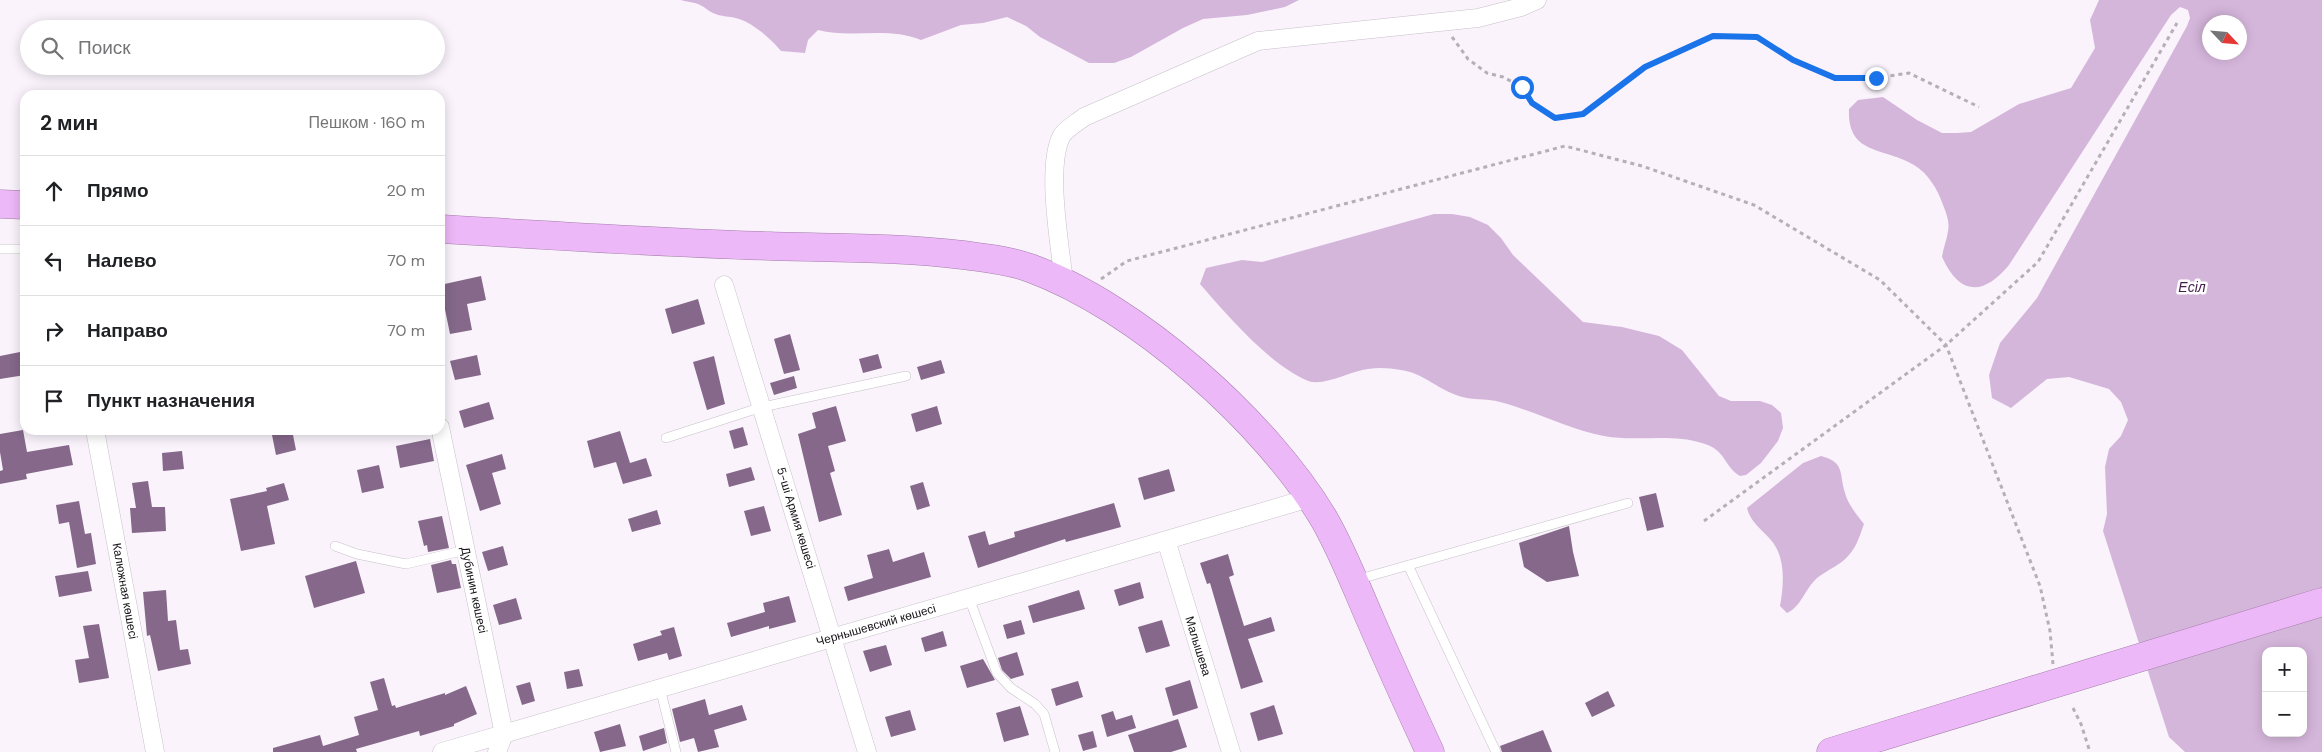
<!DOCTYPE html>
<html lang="ru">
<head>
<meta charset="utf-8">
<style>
  :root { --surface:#fff; --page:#f6f6f6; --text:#202124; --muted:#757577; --line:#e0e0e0 }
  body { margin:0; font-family:"DM Sans",sans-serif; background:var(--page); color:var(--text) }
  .controls { position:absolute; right:15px; bottom:15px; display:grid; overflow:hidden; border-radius:10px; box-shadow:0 2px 12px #0003 }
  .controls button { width:45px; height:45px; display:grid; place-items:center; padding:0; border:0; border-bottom:1px solid var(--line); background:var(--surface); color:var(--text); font:25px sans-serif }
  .compass { position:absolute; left:2202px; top:15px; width:45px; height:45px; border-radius:50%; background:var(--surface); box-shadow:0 2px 12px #0003; rotate:116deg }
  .stop { position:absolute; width:15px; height:15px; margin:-11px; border:4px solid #1a73e8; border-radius:50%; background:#fff }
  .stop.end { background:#1a73e8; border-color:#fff; box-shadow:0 1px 5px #0008 }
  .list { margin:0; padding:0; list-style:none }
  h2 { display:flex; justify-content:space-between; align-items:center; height:65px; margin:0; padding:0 20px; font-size:21px }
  h2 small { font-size:16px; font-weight:400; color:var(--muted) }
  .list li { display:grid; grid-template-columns:32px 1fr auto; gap:15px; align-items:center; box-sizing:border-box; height:70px; padding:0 20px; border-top:1px solid var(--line) }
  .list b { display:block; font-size:19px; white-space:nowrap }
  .list em { font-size:16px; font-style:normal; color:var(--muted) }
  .icon { flex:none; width:28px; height:28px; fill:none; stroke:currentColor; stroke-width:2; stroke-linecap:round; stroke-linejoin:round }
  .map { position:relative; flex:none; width:2322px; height:752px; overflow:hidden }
  .search { position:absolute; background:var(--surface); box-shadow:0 2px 12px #0003; left:20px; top:20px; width:425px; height:55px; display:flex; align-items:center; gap:12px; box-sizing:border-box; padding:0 18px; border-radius:28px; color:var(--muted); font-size:19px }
  .panel { position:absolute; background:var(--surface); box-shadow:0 2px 12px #0003; left:20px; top:90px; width:425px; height:345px; border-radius:15px }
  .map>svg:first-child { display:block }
  .water { fill:#d5b6db; fill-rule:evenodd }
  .building { fill:#85688a }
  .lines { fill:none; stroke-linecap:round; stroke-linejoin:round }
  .lane-casing { stroke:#c7c0c8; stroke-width:10 }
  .street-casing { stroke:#c7c0c8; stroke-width:19 }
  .highway-casing { stroke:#a17ea8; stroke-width:29 }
  .path { stroke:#b5afb6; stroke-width:3; stroke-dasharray:4 4; stroke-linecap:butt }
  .lane { stroke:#fff; stroke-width:9 }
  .street { stroke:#fff; stroke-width:18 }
  .highway { stroke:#edb8f7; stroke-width:28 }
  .route { stroke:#1a73e8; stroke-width:6 }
  .labels { text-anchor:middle; stroke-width:5; stroke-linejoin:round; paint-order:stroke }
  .street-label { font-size:12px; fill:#151215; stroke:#fff }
  .water-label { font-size:14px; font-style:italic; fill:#441d4c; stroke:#fff }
</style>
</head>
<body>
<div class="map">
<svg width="2322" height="752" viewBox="0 0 2322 752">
  <rect width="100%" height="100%" fill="#faf3fc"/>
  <path class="water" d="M681 0H1299L1285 7 1247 15 1203 19 1183 28 1131 57 1114 63H1089L1040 37 1026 26 1007 17 983 23 961 25 921 40C887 26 852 39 818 30L808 40 805 53 781 51C772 40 753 23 739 19 730 16 721 17 713 13 708 11 705 7 700 5 695 2 687 2 681 0Z
    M2099 0H2322V752H2185L2169 737 2103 531 2107 514 2105 467 2109 449 2121 436 2128 420 2121 402 2109 389 2069 377 2047 379 2011 408 1992 398 1989 375 2000 343 2037 298 2187 26 2190 18 2188 10 2180 7 2171 15 2009 265C1983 296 1960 296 1942 257 1943 248 1947 240 1948 231 1950 223 1946 212 1943 205 1938 190 1928 173 1914 165 1885 147 1847 156 1849 109L1858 100 1883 97 1917 120 1942 133H1957L1971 132 2019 104 2071 88 2095 48 2090 20ZM2210 22H2240V52H2210ZM2266 651H2303V733H2266Z
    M1434 214H1452L1470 217 1488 225 1501 238 1513 255 1583 322 1622 327 1659 336 1682 350 1719 396 1731 401H1760L1772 405 1781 413 1783 428 1778 441 1761 463 1746 475 1740 476C1723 466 1727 450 1702 443 1671 433 1636 442 1604 436 1568 429 1535 411 1500 402 1486 398 1470 401 1456 395 1436 388 1423 373 1401 370 1390 368 1379 367 1368 369 1350 371 1322 388 1306 380 1269 364 1227 315 1200 284L1206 268 1242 260 1262 262Z
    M1821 456C1845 462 1839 473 1845 493 1848 504 1856 514 1864 524 1860 535 1857 546 1849 555 1841 565 1827 570 1817 578 1805 589 1801 607 1787 613L1780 606C1784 584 1786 556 1770 539 1761 529 1750 521 1747 508L1803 463Z"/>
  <path class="building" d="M481 276 486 300 467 304 472 330 450 334 440 285Z
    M698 299 705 324 672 334 665 309Z
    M790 334 800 370 784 374 774 339Z
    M25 351V375L0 379V356Z
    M878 354 882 368 863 373 859 359Z
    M477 355 481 375 455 380 450 361Z
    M714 356 725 404 707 410 693 362Z
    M941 360 945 373 921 380 917 367Z
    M794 376 797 388 774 395 770 383Z
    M489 402 494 419 464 428 459 411Z
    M836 406 846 441 828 446 835 471 830 473 842 515 819 522 798 434 816 428 812 413Z
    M937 406 942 424 916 432 911 414Z
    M743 427 748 445 734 449 729 431Z
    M23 430 27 452 69 445 73 465 26 474 27 479 0 484V471L3 470 0 452V434Z
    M271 430H292L296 450 276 455Z
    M620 431 630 463 646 458 652 476 623 484 616 462 594 468 587 441Z
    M430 439 434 461 400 468 396 446Z
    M182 451 184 469 163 471 162 453Z
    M502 454 506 469 492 473 501 504 480 511 466 465Z
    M379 465 384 488 362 493 357 470Z
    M751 467 755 480 729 487 726 474Z
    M1169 469 1175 491 1144 500 1138 478Z
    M148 481 152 507H165L166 531 132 533 130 508H136L132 483Z
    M923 482 930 506 917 510 910 486Z
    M284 483 289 500 267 506 275 544 241 551 230 499 267 491 266 488Z
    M1656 493 1664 527 1647 531 1639 497Z
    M79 501 85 534 91 533 96 564 77 568 69 522 59 524 56 505Z
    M1114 503 1121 527 1066 542 1065 539 978 568 968 536 985 531 989 545 1015 537 1014 532Z
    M764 506 771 531 751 536 744 511Z
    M657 510 661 524 632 532 628 519Z
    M442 516 449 548 428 552 427 545 424 546 418 521Z
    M1569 526 1573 552 1579 576 1547 582 1524 567 1519 543Z
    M503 546 508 565 488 571 482 552Z
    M889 549 893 562 924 552 931 577 848 601 844 587 873 578 867 555Z
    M1228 554 1234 575 1229 577 1244 626 1271 617 1275 631 1248 639 1263 682 1241 689 1210 583 1207 584 1200 563Z
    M451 560 452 564H456L461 588 437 593 431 565Z
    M356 561 365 593 314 608 305 576Z
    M88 571 92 591 59 597 55 576Z
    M1140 582 1144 598 1119 606 1114 590Z
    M166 590 168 621 176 620 180 650 188 649 191 664 158 671 150 635 147 636 143 592Z
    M1079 590 1085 609 1033 623 1028 606Z
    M789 596 796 622 769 629V626L731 637 727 623 765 612 763 603Z
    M516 598 522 619 499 625 493 605Z
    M1021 620 1025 634 1007 639 1003 625Z
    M1162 620 1170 646 1146 653 1138 627Z
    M99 624 109 678 79 683 75 660 89 658 83 626Z
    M674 627 682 656 669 660 667 653 638 661 633 644 662 635 660 631Z
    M943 631 947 646 925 652 921 638Z
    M886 645 892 665 870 672 863 651Z
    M1017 652 1024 675 1011 679 1002 670 998 658Z
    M983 659 995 680 967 688 960 666Z
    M579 669 583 686 567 689 564 672Z
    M384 678 392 706 395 705 396 708 445 693V695L466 686 477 714 454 724V726L420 736 419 731 356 749 357 752H273V748L320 735 323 746 359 735 354 717 378 710 370 682Z
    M1190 680 1198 708 1173 716 1165 688Z
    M1078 681 1083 697 1056 706 1051 689Z
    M530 682 535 701 522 705 516 686Z
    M1608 691 1615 706 1592 717 1585 703Z
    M705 699 709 715 742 705 747 720 714 730 719 747 698 752 694 738 680 742 672 709Z
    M1274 705 1283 734 1258 741 1250 713Z
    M1020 706 1029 735 1004 742 996 713Z
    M910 710 916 730 891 737 885 717Z
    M1113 711 1116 720 1132 715 1136 728 1107 737 1101 715Z
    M1178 719 1187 747 1171 752H1134L1128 735Z
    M620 724 626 746 600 752 594 732Z
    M664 728 667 743 643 751 639 736Z
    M1543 730 1552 752H1502L1500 746Z
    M1093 731 1097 747 1083 751 1078 735Z"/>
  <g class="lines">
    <g class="lane-casing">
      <path id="lane" d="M0 249H25
        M666 438 762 407 906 376
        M335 546 357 554 406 564 466 550
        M1408 565 1496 752
        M1356 580 1628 503
        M969 598 997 673 1011 688 1035 704 1044 714 1055 752
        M660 688 676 752"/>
    </g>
    <g class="street-casing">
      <path id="street" d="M1064 282C1060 245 1046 169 1061 137 1065 129 1077 123 1084 117L1258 41 1478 18 1521 7 1537 0
        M724 285 867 752
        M440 427 504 734 497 752
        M95 430 155 752
        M1166 540 1231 752
        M442 752 1310 498"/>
    </g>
    <g class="highway-casing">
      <path id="highway" d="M0 204 25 205
        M440 229C550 235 660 243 770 246 834 248 899 247 963 255 985 258 1008 260 1030 268 1137 307 1266 422 1324 519 1343 552 1356 587 1371 621 1390 665 1410 709 1430 752
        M1831 752 2322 602"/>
    </g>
    <path class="path" d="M1452 37 1468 59 1487 73 1503 77 1522 87 1532 103 1555 118 1583 114 1645 67 1713 36 1757 37 1793 60 1835 78H1876L1909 73 1979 107
      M1101 279 1127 261 1565 146 1642 166 1754 205 1880 280 1946 345 2040 586 2050 631 2053 664
      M1704 521 1946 345 2038 262 2177 23
      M2073 708 2081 724 2090 752"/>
    <use href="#lane" class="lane"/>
    <use href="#street" class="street"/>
    <use href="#highway" class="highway"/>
  </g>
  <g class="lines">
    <path class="route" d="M1522 87 1532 103 1555 118 1583 114 1645 67 1713 36 1757 37 1793 60 1835 78H1876"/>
  </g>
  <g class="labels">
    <g class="street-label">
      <text transform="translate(796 518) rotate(73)" y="4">5-ші Армия көшесі</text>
      <text transform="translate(474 590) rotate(78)" y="4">Дубинин көшесі</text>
      <text transform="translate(125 591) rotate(80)" y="4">Калюжная көшесі</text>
      <text transform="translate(876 625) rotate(-16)" y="4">Чернышевский көшесі</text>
      <text transform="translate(1198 646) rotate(73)" y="4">Малышева</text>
    </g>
    <g class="water-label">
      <text x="2192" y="292">Есіл</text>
    </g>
  </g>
</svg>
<div class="controls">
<button>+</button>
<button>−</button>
</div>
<svg class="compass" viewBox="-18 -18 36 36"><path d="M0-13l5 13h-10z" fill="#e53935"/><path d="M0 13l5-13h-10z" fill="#757577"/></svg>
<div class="stop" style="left:1522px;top:87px"></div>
<div class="stop end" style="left:1876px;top:78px"></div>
<div class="search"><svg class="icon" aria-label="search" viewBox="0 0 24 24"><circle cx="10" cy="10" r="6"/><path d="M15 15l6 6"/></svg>Поиск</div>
<section class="panel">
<h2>2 мин<small>Пешком · 160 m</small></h2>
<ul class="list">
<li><svg class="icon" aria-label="ahead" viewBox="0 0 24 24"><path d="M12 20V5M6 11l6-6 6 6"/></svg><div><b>Прямо</b></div><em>20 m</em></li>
<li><svg class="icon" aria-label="left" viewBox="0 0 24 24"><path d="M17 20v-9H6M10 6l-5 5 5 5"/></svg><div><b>Налево</b></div><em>70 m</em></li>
<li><svg class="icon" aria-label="right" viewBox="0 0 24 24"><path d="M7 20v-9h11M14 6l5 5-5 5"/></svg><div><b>Направо</b></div><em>70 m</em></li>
<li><svg class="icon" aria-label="arrive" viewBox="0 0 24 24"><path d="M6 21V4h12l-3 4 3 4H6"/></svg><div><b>Пункт назначения</b></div></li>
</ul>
</section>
</div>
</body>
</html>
